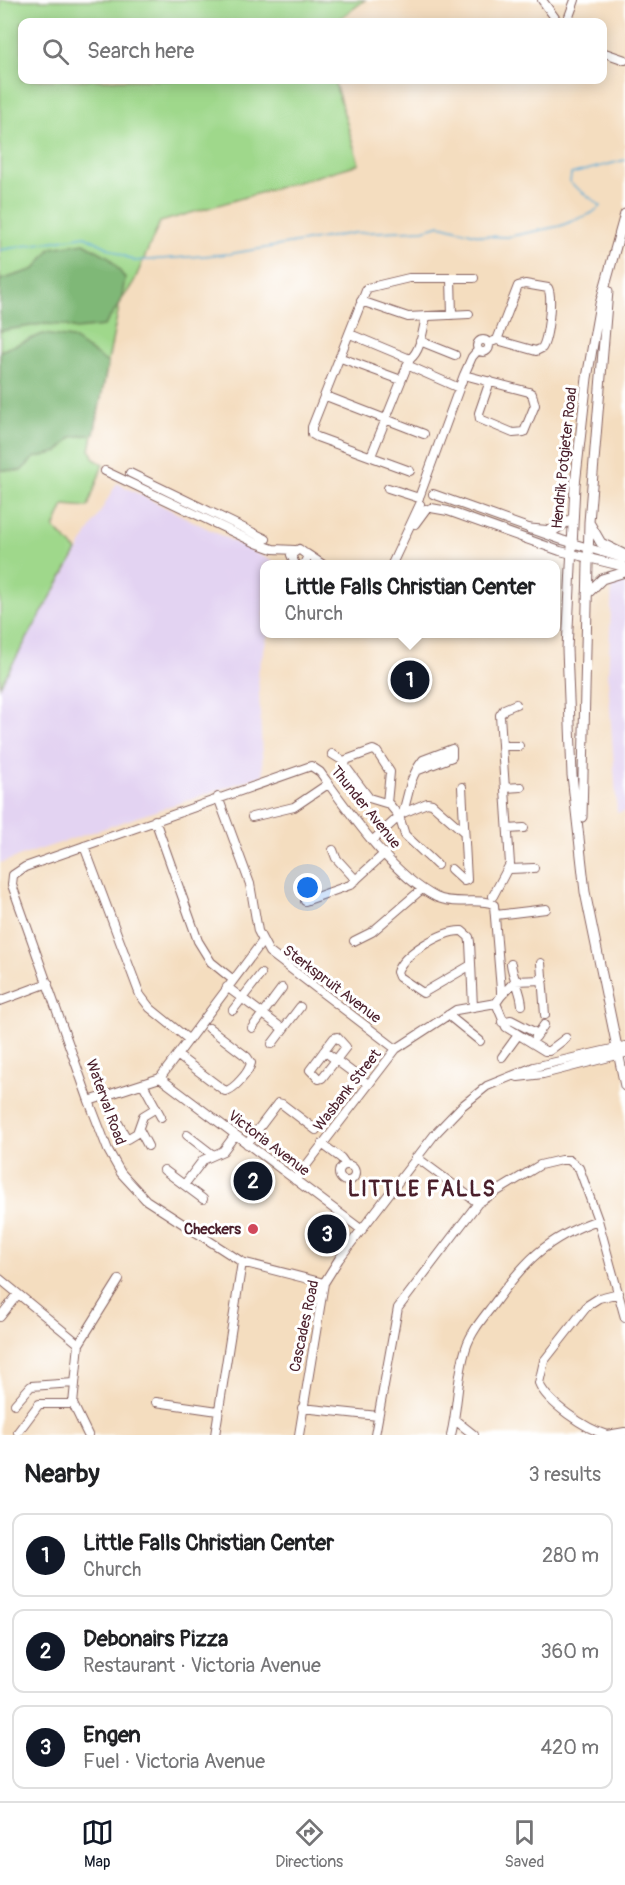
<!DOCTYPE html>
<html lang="en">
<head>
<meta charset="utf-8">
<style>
  :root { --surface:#fff; --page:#f2f2f2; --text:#202124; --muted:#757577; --line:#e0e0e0; --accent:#111827 }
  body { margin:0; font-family:Pangolin,sans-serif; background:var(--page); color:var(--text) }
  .you { position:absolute; left:308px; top:888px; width:21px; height:21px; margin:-15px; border:4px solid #fff; border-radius:50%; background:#1a73e8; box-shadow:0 0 0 9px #1a73e833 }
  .badge { display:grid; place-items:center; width:39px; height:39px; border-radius:50%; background:var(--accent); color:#fff; font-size:20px; font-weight:700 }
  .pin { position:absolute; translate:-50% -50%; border:3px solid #fff; box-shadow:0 2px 6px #0006 }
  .popup { position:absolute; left:260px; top:560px; width:300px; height:78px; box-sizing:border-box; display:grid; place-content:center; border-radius:12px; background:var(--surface); filter:drop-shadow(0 2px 4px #0005); font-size:20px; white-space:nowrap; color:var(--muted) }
  .popup b { font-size:22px; color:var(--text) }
  .popup::after { content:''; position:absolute; left:50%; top:100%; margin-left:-12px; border:12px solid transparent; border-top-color:var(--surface) }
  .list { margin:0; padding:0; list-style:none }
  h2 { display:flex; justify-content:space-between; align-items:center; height:78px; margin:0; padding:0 24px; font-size:26px }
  h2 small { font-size:20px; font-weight:400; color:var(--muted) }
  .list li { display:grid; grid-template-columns:39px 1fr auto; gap:18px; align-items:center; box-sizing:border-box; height:84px; margin:0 12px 12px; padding:0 12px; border:2px solid var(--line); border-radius:12px }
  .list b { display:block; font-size:22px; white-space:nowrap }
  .list p { margin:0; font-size:20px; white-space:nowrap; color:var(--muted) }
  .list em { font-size:20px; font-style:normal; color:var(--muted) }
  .icon { flex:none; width:33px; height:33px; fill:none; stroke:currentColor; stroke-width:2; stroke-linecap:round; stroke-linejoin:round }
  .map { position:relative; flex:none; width:625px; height:1435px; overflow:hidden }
  .search { position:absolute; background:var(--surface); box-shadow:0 3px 15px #0003; left:18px; right:18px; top:18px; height:66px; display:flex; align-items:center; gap:15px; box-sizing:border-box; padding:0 21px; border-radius:12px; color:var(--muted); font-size:22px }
  .sheet { height:366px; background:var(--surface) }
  nav { display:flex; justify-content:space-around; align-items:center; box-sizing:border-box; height:84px; border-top:2px solid var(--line); background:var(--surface); font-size:16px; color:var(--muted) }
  nav a { display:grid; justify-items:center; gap:3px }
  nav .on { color:var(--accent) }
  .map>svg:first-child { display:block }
  .built { fill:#e3d3f2 }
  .green { fill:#9fd88b; stroke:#747c5b; stroke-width:1.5 }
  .forest { fill:#7fb877; stroke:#646c51; stroke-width:1.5 }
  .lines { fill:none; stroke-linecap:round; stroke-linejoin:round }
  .stream { stroke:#5bacd6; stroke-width:1.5 }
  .minor-casing { stroke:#86625f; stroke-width:10 }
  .major-casing { stroke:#86625f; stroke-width:11 }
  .minor { stroke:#fff; stroke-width:8 }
  .major { stroke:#fff; stroke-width:9 }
  .poi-dot { fill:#d1495b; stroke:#fff; stroke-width:2 }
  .labels { text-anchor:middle; stroke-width:6; stroke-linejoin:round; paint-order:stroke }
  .street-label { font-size:15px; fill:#4a1f2b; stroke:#fff }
  .poi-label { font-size:15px; font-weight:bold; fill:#4a1f2b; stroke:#fff; text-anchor:end }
  .district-label { font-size:21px; font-weight:bold; letter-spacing:1.5px; fill:#4a1f2b; stroke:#fff }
</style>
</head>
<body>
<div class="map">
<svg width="625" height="1435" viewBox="0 0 625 1435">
  <rect width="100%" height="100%" fill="#fff"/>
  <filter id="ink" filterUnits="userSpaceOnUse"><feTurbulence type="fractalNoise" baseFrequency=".0167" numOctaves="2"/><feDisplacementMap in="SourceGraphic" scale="12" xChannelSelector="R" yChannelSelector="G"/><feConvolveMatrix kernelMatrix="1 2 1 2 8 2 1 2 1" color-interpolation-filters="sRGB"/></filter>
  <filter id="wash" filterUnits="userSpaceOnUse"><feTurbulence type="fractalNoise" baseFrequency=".008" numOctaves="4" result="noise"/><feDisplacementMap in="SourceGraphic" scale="24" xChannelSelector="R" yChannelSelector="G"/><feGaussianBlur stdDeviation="1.35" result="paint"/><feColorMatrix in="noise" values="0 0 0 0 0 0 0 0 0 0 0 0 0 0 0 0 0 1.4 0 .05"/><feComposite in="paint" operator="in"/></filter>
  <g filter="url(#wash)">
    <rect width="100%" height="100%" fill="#f4ddbf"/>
    <path class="built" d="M117 483 278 564H264V634H268L258 672 263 775 0 863V686Z
      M612 583H625V811L617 813 608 679Z"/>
    <path class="green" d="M0 0H365L335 22H22V80H334L359 164 160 222 133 284 120 302 90 450 94 459 103 464 88 507 64 505 54 528 77 551 0 686Z"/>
    <path class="forest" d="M84 243 109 257 125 278 121 302 104 326 76 329 63 325 43 324 0 331V280L35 269 51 248Z
      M43 334 72 338 108 363 94 434 72 437 58 452 34 458 21 471 0 470V351Z"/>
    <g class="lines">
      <path class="stream" d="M0 250 85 236 134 261 229 254 354 233 423 230 440 225 483 236 507 237 560 226 592 213 601 206 570 183 571 174 625 160"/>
    </g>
  </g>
  <g filter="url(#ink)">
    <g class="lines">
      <g class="minor-casing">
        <path id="minor" d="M542 0 558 22
          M567 22 575 0
          M602 52 625 60
          M451 278 452 315
          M361 301 408 317 469 314
          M350 334 410 359
          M477 346a6 6 0 1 1 12 0a6 6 0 1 1-12 0Z
          M420 341 455 355
          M488 343 497 340 536 351 542 348C548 339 553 297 548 288L525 284 518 286 497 340
          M341 358 401 380
          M407 365 459 388
          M464 375 529 392 532 394 535 405 524 432 513 433 480 419 479 413 490 381
          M326 396 424 434
          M371 456 410 359C421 351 423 329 426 317
          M105 471 256 543 273 549 295 550
          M410 471 317 437 312 434V427L367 288 409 278H474
          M130 473 266 539
          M388 488 419 498
          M433 494 562 540 625 559
          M420 495 464 375 472 357 478 350
          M431 508 448 511 560 551 625 567
          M415 524 426 509
          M307 554 322 564
          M295 564 291 555 299 549 308 556 304 564
          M392 564 420 504
          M502 746H519
          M332 754 345 762
          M505 788 521 787
          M218 797 250 884 258 931 269 952 396 1049
          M387 803 390 772 377 752 373 750 346 760 345 766 369 798 389 804 399 816 405 835 437 865
          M403 813 427 803 432 804 464 832
          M252 817 294 807 328 784
          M155 820 198 941 211 962 232 979
          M508 829 524 828
          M372 841 403 813 411 782C414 774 418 766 423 760L452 749V757L416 771
          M84 846 140 995 150 1008 188 1039
          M333 850 336 858 356 880
          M451 869 464 881 467 880 462 787
          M510 869 534 868
          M493 896 510 864 500 715 504 709 516 704
          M305 901 350 885 385 853
          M496 915 546 909
          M354 941 372 932 422 889
          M541 963 545 1015
          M511 964C513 979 521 990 522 1005
          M471 965 423 993 399 977 397 972C403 954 443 930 462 931L469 937 470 942 473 1007
          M227 987 283 1029
          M501 996 515 981 543 980
          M0 1001 48 983
          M496 1003 506 1027 545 1051H549L566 1038
          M233 1010 261 974
          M448 1015 480 1041
          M502 1022 511 1020 538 1034
          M252 1028 282 988
          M337 1037 346 1047 322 1078 319 1079 310 1070 334 1038Z
          M536 1037 544 1025
          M272 1044 300 1007
          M324 1051 368 1084
          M177 1055 225 1091C234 1090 249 1072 251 1063L247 1057 209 1028
          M502 1057 518 1035
          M518 1077 543 1074 625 1053
          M160 1078 362 1230
          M143 1084 161 1117
          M89 1101 160 1078 262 942
          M109 1107 127 1139 137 1133 143 1116 156 1108
          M139 1129 148 1146
          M187 1135 213 1155
          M247 1144 278 1103 282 1104 316 1130
          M322 1144 341 1158 346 1165
          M416 1157 478 1203
          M339 1173a8 8 0 1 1 16 0a8 8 0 1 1-16 0Z
          M164 1170 203 1199
          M295 1180 396 1049 456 1010 496 1003
          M184 1185 203 1160 223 1151 235 1135
          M0 1279 79 1344
          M324 1283 242 1262 146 1200 121 1173 108 1150 89 1101 12 885 13 875 25 867 311 766 320 772C349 812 392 875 436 897 454 906 484 897 494 905L501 990V996L496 1003
          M0 1317 18 1294
          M156 1402 218 1411
          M15 1404 31 1386 74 1383
          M302 1408 378 1416
          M455 1420 474 1435
          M18 1432 39 1404H73
          M88 1435 73 1404 79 1344 119 1280
          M215 1435 242 1262
          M299 1435 324 1283 339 1259 435 1134 462 1106 487 1086 534 1067 625 1046
          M375 1435 398 1308 478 1203 540 1165 561 1160H569L579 1168 598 1220 625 1318
          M451 1435C458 1407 457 1376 466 1348 471 1332 483 1318 493 1305 524 1262 546 1238 598 1220
          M607 1435C586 1429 547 1403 539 1383L544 1361 588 1305 599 1298 619 1293
          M607 1435 625 1432"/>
      </g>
      <g class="major-casing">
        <path id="major" d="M625 214 600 304 587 378 575 485 567 649 572 775 585 892 625 1086
          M590 524 601 543 625 555
          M530 529 553 531 573 518
          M587 594 602 579 625 572
          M582 817 589 522 608 291"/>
      </g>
      <use href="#minor" class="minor"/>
      <use href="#major" class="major"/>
    </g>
  </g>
  <circle class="poi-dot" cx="253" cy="1229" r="6"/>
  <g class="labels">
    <g class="street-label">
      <text transform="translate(564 458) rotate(-84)" y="5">Hendrik Potgieter Road</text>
      <text transform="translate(366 807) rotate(51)" y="5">Thunder Avenue</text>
      <text transform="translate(332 984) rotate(37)" y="5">Sterkspruit Avenue</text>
      <text transform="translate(347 1090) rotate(-52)" y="5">Wasbank Street</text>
      <text transform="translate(106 1102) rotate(70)" y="5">Waterval Road</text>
      <text transform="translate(269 1143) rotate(37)" y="5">Victoria Avenue</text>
      <text transform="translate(304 1326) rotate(-78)" y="5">Cascades Road</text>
    </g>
    <g class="poi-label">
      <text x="241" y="1234">Checkers</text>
    </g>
    <g class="district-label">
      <text x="422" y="1196">LITTLE FALLS</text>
    </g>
  </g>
</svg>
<div class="you"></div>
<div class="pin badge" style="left:410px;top:680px">1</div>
<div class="popup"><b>Little Falls Christian Center</b>Church</div>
<div class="pin badge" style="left:253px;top:1181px">2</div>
<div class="pin badge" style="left:327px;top:1234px">3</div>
<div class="search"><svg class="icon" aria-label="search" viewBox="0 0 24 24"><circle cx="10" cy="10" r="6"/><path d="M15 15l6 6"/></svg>Search here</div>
</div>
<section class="sheet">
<h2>Nearby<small>3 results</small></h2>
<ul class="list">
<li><span class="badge">1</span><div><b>Little Falls Christian Center</b><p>Church</p></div><em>280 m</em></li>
<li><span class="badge">2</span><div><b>Debonairs Pizza</b><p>Restaurant · Victoria Avenue</p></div><em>360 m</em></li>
<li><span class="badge">3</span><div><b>Engen</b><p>Fuel · Victoria Avenue</p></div><em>420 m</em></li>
</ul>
</section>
<nav>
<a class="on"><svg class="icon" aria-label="map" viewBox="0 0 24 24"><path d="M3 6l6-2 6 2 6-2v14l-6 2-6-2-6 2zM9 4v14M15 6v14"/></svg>Map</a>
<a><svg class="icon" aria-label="directions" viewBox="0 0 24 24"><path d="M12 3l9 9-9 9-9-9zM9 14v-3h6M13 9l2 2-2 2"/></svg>Directions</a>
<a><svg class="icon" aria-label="saved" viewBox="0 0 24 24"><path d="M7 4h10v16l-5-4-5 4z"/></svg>Saved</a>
</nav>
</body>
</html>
